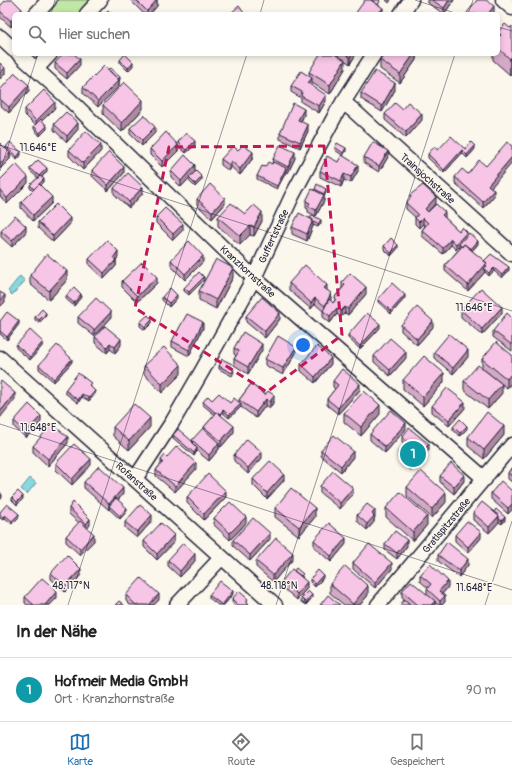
<!DOCTYPE html>
<html lang="de">
<head>
<meta charset="utf-8">
<style>
  :root { --surface:#fff; --page:#f6f6f6; --text:#222; --muted:#767676; --line:#e0e0e0; --accent:#1f6fb2 }
  body { margin:0; font-family:Pangolin,sans-serif; background:var(--page); color:var(--text) }
  .you { position:absolute; left:303px; top:345px; width:14px; height:14px; margin:-10px; border:3px solid #fff; border-radius:50%; background:#1a73e8; box-shadow:0 0 0 6px #1a73e833 }
  .badge { display:grid; place-items:center; width:26px; height:26px; border-radius:50%; background:var(--accent); color:#fff; font-size:13px; font-weight:700 }
  .pin { position:absolute; translate:-50% -50%; border:2px solid #fff; box-shadow:0 1px 4px #0006 }
  .list { margin:0; padding:0; list-style:none }
  h2 { display:flex; justify-content:space-between; align-items:center; height:52px; margin:0; padding:0 16px; font-size:17px }
  h2 small { font-size:13px; font-weight:400; color:var(--muted) }
  .list li { display:grid; grid-template-columns:26px 1fr auto; gap:12px; align-items:center; box-sizing:border-box; height:64px; padding:0 16px; border-top:1px solid var(--line) }
  .list b { display:block; font-size:15px; white-space:nowrap }
  .list p { margin:0; font-size:13px; white-space:nowrap; color:var(--muted) }
  .list em { font-size:13px; font-style:normal; color:var(--muted) }
  .icon { flex:none; width:22px; height:22px; fill:none; stroke:currentColor; stroke-width:2; stroke-linecap:round; stroke-linejoin:round }
  .map { position:relative; flex:none; width:512px; height:605px; overflow:hidden }
  .search { position:absolute; background:var(--surface); box-shadow:0 2px 6px #0003; left:12px; right:12px; top:12px; height:44px; display:flex; align-items:center; gap:10px; box-sizing:border-box; padding:0 14px; border-radius:6px; color:var(--muted); font-size:15px }
  .sheet { height:116px; background:var(--surface) }
  nav { display:flex; justify-content:space-around; align-items:center; box-sizing:border-box; height:56px; border-top:1px solid var(--line); background:var(--surface); font-size:11px; color:var(--muted) }
  nav a { display:grid; justify-items:center; gap:2px }
  nav .on { color:var(--accent) }
  .map>svg:first-child { display:block }
  .green { fill:#c0e7a3; stroke:#71846f }
  .water { fill:#88d9df; stroke:#5f909d }
  .lines { fill:none; stroke-linecap:round; stroke-linejoin:round }
  .street-casing { stroke:#22223b; stroke-width:17 }
  .street { stroke:#fbf7ec; stroke-width:14 }
  .wall { fill:#d4a9c5; stroke:#22223b }
  .shaded-wall { fill:#ad8aa0; stroke:#22223b }
  .building { fill:#f7c5e5; stroke:#22223b }
  .marked { fill:none; stroke:#c2185b; stroke-width:3; stroke-dasharray:8 5; stroke-linejoin:round }
  .ticks { fill:none; stroke:#22223b; stroke-width:1; stroke-opacity:0.45 }
  .labels { text-anchor:middle; stroke-width:3; stroke-linejoin:round; paint-order:stroke }
  .street-label { font-size:10px; fill:#22223b; stroke:#fbf7ec }
  .ticks-label { font-size:10px; text-anchor:middle; fill:#22223b; stroke:#fbf7ec; stroke-width:3; stroke-linejoin:round; paint-order:stroke }
</style>
</head>
<body>
<div class="map">
<svg width="512" height="605" viewBox="0 0 512 605">
  <rect width="100%" height="100%" fill="#fbf7ec"/>
  <filter id="ink" filterUnits="userSpaceOnUse"><feTurbulence type="fractalNoise" baseFrequency=".025" numOctaves="2"/><feDisplacementMap in="SourceGraphic" scale="8" xChannelSelector="R" yChannelSelector="G"/><feConvolveMatrix kernelMatrix="1 2 1 2 8 2 1 2 1" color-interpolation-filters="sRGB"/></filter>
  <g filter="url(#ink)">
    <path class="green" d="M56 0H91L77 14H43Z"/>
    <path class="water" d="M20 276 25 281 12 295 8 291Z
      M30 478 36 483 27 494 21 489Z"/>
    <g class="lines">
      <g class="street-casing">
        <path id="street" d="M503 0 512 8
          M36 14 49 0
          M87 14 100 0
          M401 14 411 0
          M0 37 14 50
          M19 54 70 100 254 278 485 479
          M36 69 50 54
          M343 102 354 111 512 254
          M0 358 275 605
          M135 479 173 421 202 371 254 278 292 196 337 112 374 54
          M177 605 221 558
          M378 605 512 445"/>
      </g>
      <use href="#street" class="street"/>
    </g>
    <path class="wall" d="M130 0H157V6L150 14H144Z
      M386 0H391L389 3Z
      M428 0H454L444 14 428 3Z
      M0 6 22 14 11 27 0 17Z
      M510 28V75L493 60V54H498V32Z
      M336 54H356L350 64Z
      M416 54V60L400 83 380 69V60Z
      M120 60 133 66 128 71 120 63Z
      M55 63 80 65 67 79 55 69Z
      M345 69 330 94 312 83 311 85 326 101 319 113 301 102V98L291 92V86L309 76V72Z
      M120 80 119 81V86L98 107 83 93V87Z
      M0 90 29 91 9 113 0 105Z
      M395 90 382 112 361 99V93Z
      M103 105 143 109 122 132 103 114Z
      M55 108 42 121 47 129 40 136 34 129V126L35 125 25 115V109Z
      M402 109 422 120 406 138 385 120V114Z
      M304 115 301 122 308 131 300 148 280 139V133Z
      M54 124 78 129 67 142 54 130Z
      M130 128 155 133 142 146 130 134Z
      M178 142 195 145 186 153 178 146V151L162 167 150 155V149L178 144Z
      M0 143 6 149V147L21 155 17 160 10 154V159L0 169Z
      M335 147 346 151 343 156 358 171 351 183 344 180 341 187 320 177V171L338 162 342 155 335 150Z
      M465 149H475L467 158 462 153 444 173 428 158V154L438 150Z
      M69 150 101 151 83 170 69 156Z
      M238 150 253 158 240 175 231 167 229 171 221 165V159Z
      M364 157H388L379 172 364 163Z
      M295 158 288 173 286 172 277 189 257 179V176L265 167 272 164 273 159Z
      M30 168 47 171 42 177 44 182 40 186 52 203 33 221 21 208V202L33 191 30 188V185L38 178 30 171Z
      M92 170 124 173 108 191 92 176Z
      M171 171 195 172 202 180 195 187 189 181V178L181 187 171 177Z
      M468 174 491 187 494 196 483 208 455 183V177Z
      M0 180 28 183 7 204 0 196Z
      M114 188 143 193 129 208 114 194Z
      M315 189 326 192 324 197V201L316 216 308 212V209L306 208V201L315 190Z
      M410 195 436 203 428 212 445 218 459 231 467 235 478 244 472 251 484 261 509 270 502 278 494 271 489 276 485 272 468 291 445 271V265L460 248 459 247 456 250 451 245 443 254 422 236V230L425 226 423 224 419 228 415 224V217L406 209V203L410 199Z
      M197 199 225 204 212 219 197 205Z
      M245 214 262 221 254 236 250 235 240 245 218 226V217Z
      M156 217 183 230 173 240 156 223Z
      M310 218 321 223 318 227 313 225V226L307 241 292 234V227Z
      M38 222 70 224 53 242 38 228Z
      M1 231 26 232 12 247 1 237Z
      M384 246 398 248 391 256 384 249Z
      M118 257 116 260V266L104 279 89 265V259Z
      M171 260 203 262 185 280 171 266Z
      M30 275 67 280 49 300 30 284Z
      M233 277 216 309 199 300V291Z
      M204 280 189 295 184 291V288Z
      M122 281 157 283 137 302 122 287Z
      M342 282 366 294 348 315 345 313 341 317 337 314 330 323 323 317V311L315 304 311 309 289 290V283L327 290 331 300 330 301 333 303 335 300V297L342 288Z
      M66 296 81 297 74 306 66 299Z
      M162 297 177 298 169 307 162 300Z
      M405 298 391 314 378 302V299Z
      M461 310 502 313 482 335 461 317Z
      M46 316 39 323 35 320V317Z
      M246 316 280 319 265 338 246 322Z
      M78 317 111 318 94 336 78 323Z
      M512 318V351L493 337V331Z
      M0 321 19 324 7 340 0 334Z
      M140 322 152 323 145 330 140 326Z
      M401 325 433 327 417 345 401 331Z
      M203 328 189 356 172 347V341Z
      M380 328 360 349 348 338V335Z
      M95 337 121 345 115 353 110 349 107 353 95 343Z
      M16 345H43L30 360 16 348Z
      M234 348 262 350 248 374 234 365V359L236 356 234 354Z
      M434 352 468 357 453 374 434 358Z
      M296 353 283 375 265 365V359Z
      M512 355V382L507 388 482 368V359Z
      M374 356 406 358 390 376 374 362Z
      M72 362 54 382 39 369V365Z
      M301 364H331L315 383 301 371Z
      M144 365 181 374 162 393 144 374Z
      M219 366 232 367 234 372 232 376 219 369Z
      M403 380 444 382 423 406 403 389Z
      M333 381 360 390 338 414 327 405V399L335 389 333 387Z
      M464 381 502 393 488 409 464 390Z
      M251 384 274 401 270 408 266 405 256 418 241 407 229 418 223 413 221 415 234 432 221 447 219 446V449L209 461 197 451 194 456 173 438V435L192 441 204 430V427L215 415 203 405V402L212 400 230 403H239V400Z
      M91 386 90 387 95 394 89 401 82 397 78 403 65 393V390Z
      M432 406 465 408 449 426 432 412Z
      M344 413 380 414 361 436 344 422Z
      M14 421 41 422 26 438 14 427Z
      M113 427H150L129 450 113 436Z
      M453 427 467 429 460 436 453 430Z
      M406 429 385 453 370 440V434Z
      M504 435 484 459 468 446V437Z
      M402 437 429 450 411 470 398 458V452L404 445 402 443Z
      M68 443 48 466 33 452V446Z
      M321 450 353 457 341 472 321 456Z
      M234 455 262 458 248 474 234 461Z
      M167 457 196 469 175 492 156 476V470L161 464V460Z
      M56 463 91 465 72 485 56 470Z
      M512 467V482L508 479V473Z
      M440 476 464 481 454 494 440 482Z
      M253 479 284 480 267 499 253 485Z
      M84 482 123 494 118 500 127 511 120 519 109 509V510L84 488Z
      M320 486 353 494 340 509 320 493Z
      M407 487 446 502 432 518 407 496Z
      M512 491 508 514 491 499V493Z
      M12 497 23 499 17 505 12 500Z
      M187 497H226L204 520 187 503Z
      M69 508 90 525 87 528 94 541 80 555 66 542V536L79 523 69 514Z
      M275 508 315 517 299 536 275 517Z
      M386 508 427 525 413 541 386 517Z
      M0 512 19 517 12 524 5 518 3 520 0 518Z
      M473 513 505 520 502 524 499 522 489 533 473 520Z
      M357 515 375 517 374 519V522L367 530 357 521Z
      M214 518 246 523 230 540 214 525Z
      M152 521 137 538 125 528V522Z
      M455 535 481 538 468 553 455 541Z
      M270 539 250 561 233 546V540Z
      M314 540 346 544 331 562 314 547Z
      M144 541 174 542 157 560 144 547Z
      M385 544 407 546 397 559 385 550Z
      M438 555 468 565 459 577 438 561Z
      M293 559 273 582 256 567V561Z
      M168 560 195 561 180 577 168 566Z
      M353 563 392 569 375 588 353 569Z
      M294 571 303 577 302 578 307 588 297 600 282 587V581Z
      M51 573 81 575 65 592 51 579Z
      M420 575 448 587 442 594 445 602 442 605H438L435 602V605H411L402 597V591L427 594V589L428 588 420 581Z
      M323 578 315 587 310 582V579Z
      M330 584 368 595 360 605H344L330 593Z
      M233 594 224 605H218L209 598V595Z
      M126 595 159 600 154 605H130L126 601Z
      M25 597 57 598 50 605H27L25 603Z
      M301 598H312L306 605 301 602Z
      M232 599 248 602 247 603 249 605H234L232 602Z"/>
    <path class="shaded-wall" d="M157 0V6L150 14H147V11Z
      M449 0H454L444 14V8Z
      M494 6V12L492 14H488Z
      M383 8V14H378Z
      M22 9V14H17Z
      M14 17V23L11 27V21Z
      M352 54H356L350 64V57Z
      M414 54H416V60L400 83V74Z
      M512 56V73L510 75V59Z
      M80 59V65L67 79V73Z
      M345 60V69L330 94V85Z
      M133 62V66L128 71V68Z
      M5 68V74L0 79V73Z
      M120 77V80L119 81V86L98 107V101Z
      M312 78V85L308 89V83Z
      M395 83V90L382 112V106Z
      M29 85V91L9 113V107Z
      M326 95V101L319 113V106Z
      M143 100V109L122 132V123Z
      M55 102V108L36 127V121Z
      M304 109V115L298 127V120Z
      M422 114V120L406 138V132Z
      M78 123V129L67 142V136Z
      M308 125V131L300 148V142Z
      M47 126V129L40 136V133Z
      M155 127V133L142 146V140Z
      M195 141V145L186 153V150Z
      M101 145V151L83 170V163Z
      M178 145V151L162 167V161Z
      M475 146V149L467 158V155Z
      M346 148V151L343 156V153Z
      M462 150V153L444 173V170Z
      M388 151V157L379 172V166Z
      M21 152V155L17 160V157Z
      M253 152V158L240 175V169Z
      M295 152V158L288 173V167Z
      M10 153V159L0 169V163Z
      M512 157V163L488 191V185Z
      M231 161V167L229 171V165Z
      M195 165V172L181 187V181Z
      M358 165V171L351 183V177Z
      M124 167V173L108 191V185Z
      M47 168V171L39 180V176Z
      M286 168V172L277 189V186Z
      M344 174V180L341 187V181Z
      M28 177V183L7 204V198Z
      M202 177V180L195 187V184Z
      M44 179V182L34 192V189Z
      M143 187V193L129 208V202Z
      M326 189V192L324 197V201L316 216V210Z
      M494 190V196L483 208V202Z
      M52 197V203L33 221V215Z
      M436 197V203L425 215V209Z
      M225 198V204L212 219V212Z
      M262 212V221L254 236V227Z
      M445 212V218L442 215Z
      M70 218V224L53 242V236Z
      M423 218V224L419 228V222Z
      M313 220V226L307 241V234Z
      M321 220V223L318 227V224Z
      M183 224V230L173 240V234Z
      M26 226V232L12 247V241Z
      M250 226V235L240 245V236Z
      M467 232V238L459 244V247L456 250V244Z
      M451 239V245L443 254V248Z
      M478 241V244L471 252V249Z
      M398 245V248L391 256V253Z
      M118 251V257L114 263V257Z
      M203 256V262L185 280V274Z
      M116 260V266L104 279V273Z
      M487 263V269H484L485 272 468 291V285Z
      M509 267V270L502 278V275Z
      M233 268V277L216 309V300Z
      M494 268V271L489 276V273Z
      M67 271V280L49 300V291Z
      M157 277V283L137 302V296Z
      M204 277V280L189 295V292Z
      M327 285V291L324 288Z
      M366 287V294L348 315V309Z
      M331 293V300L325 312V306Z
      M81 294V297L74 306V303Z
      M5 295V302L0 307V301Z
      M177 295V298L169 307V303Z
      M405 295V298L391 314V311Z
      M315 298V304L311 309V303Z
      M345 307V313L341 317V311Z
      M502 307V313L482 335V329Z
      M337 308V314L330 323V316Z
      M111 312V318L94 336V330Z
      M46 313V316L39 323V320Z
      M280 313V319L265 338V331Z
      M152 320V323L145 330V327Z
      M19 321V324L7 340V337Z
      M433 321V327L417 345V339Z
      M203 322V328L189 356V350Z
      M380 324V328L360 349V346Z
      M121 339V345L115 353V347Z
      M43 342V345L30 360V357Z
      M110 343V349L107 353V347Z
      M262 344V350L248 374V367Z
      M296 347V353L283 375V368Z
      M468 350V357L453 374V368Z
      M406 352V358L390 376V370Z
      M331 358V364L315 383V377Z
      M72 359V362L54 382V379Z
      M181 365V374L162 393V384Z
      M444 373V382L423 406V397Z
      M512 373V382L507 388V379Z
      M360 384V390L338 414V408Z
      M502 384V393L488 409V400Z
      M95 391V394L89 401V398Z
      M15 393V399L0 418V412Z
      M82 394V397L78 403V400Z
      M274 395V401L270 408V402Z
      M266 399V405L256 418V412Z
      M465 402V408L449 426V420Z
      M241 404V407L229 418V415Z
      M380 405V414L361 436V427Z
      M223 410V413L218 418V415Z
      M41 416V422L26 438V432Z
      M150 418V427L129 450V441Z
      M406 423V429L385 453V447Z
      M234 426V432L221 447V441Z
      M467 426V429L460 436V433Z
      M504 426V435L484 459V450Z
      M68 437V443L48 466V459Z
      M219 443V449L209 461V455Z
      M429 444V450L411 470V464Z
      M197 448V451L194 456V453Z
      M353 451V457L341 472V466Z
      M262 452V458L248 474V468Z
      M91 459V465L72 485V479Z
      M196 463V469L175 492V486Z
      M284 474V480L267 499V493Z
      M464 475V481L454 494V487Z
      M123 488V494L111 508 109 506V510V504Z
      M353 488V494L340 509V503Z
      M226 491V497L204 520V514Z
      M446 493V502L432 518V509Z
      M2 495V498L0 500V497Z
      M23 496V499L17 505V502Z
      M512 504V510L508 514V508Z
      M127 508V511L120 519V516Z
      M315 508V517L299 536V527Z
      M375 510V517L374 519V522L367 530V524L372 514Z
      M19 514V517L12 524V521Z
      M5 515V518L3 520V517Z
      M152 515V521L137 538V532Z
      M427 516V525L413 541V532Z
      M499 516V522L489 533V527Z
      M246 517V523L230 540V533Z
      M505 517V520L502 524V521Z
      M90 519V525L86 530V524Z
      M481 532V538L468 553V547Z
      M270 533V539L250 561V555Z
      M94 534V541L80 555V549Z
      M174 535V542L157 560V554Z
      M346 538V544L331 562V556Z
      M407 540V546L397 559V553Z
      M293 553V559L273 582V575Z
      M195 554V561L180 577V571Z
      M468 559V565L459 577V571Z
      M392 563V569L375 588V582Z
      M81 569V575L65 592V586Z
      M323 575V578L315 587V584Z
      M448 581V587L439 598V591Z
      M307 582V588L297 600V594Z
      M368 586V595L360 605H353V604Z
      M57 591V598L50 605H45Z
      M233 591V594L224 605H222Z
      M159 594V600L154 605H149Z
      M312 595V598L305 605V602Z
      M445 596V602L442 605H440V601Z
      M435 601V605H431Z"/>
    <path class="building" d="M6 0H13L22 9 17 14H14V17L11 21 0 11V6Z
      M136 0H157L147 11Z
      M365 0H371L383 8 378 14H355Z
      M371 0H379L380 1 378 5Z
      M432 0H449L444 8Z
      M477 0H486L494 6 488 14H468L467 13Z
      M239 6 244 13 243 14H233L231 13Z
      M108 10 112 14H104Z
      M420 12 424 14H419Z
      M505 24 510 28 512 26V56L510 59 498 48V38L501 35 498 32Z
      M63 54H74L80 59 67 73 55 63Z
      M125 54 133 62 128 68 120 60Z
      M320 54H334L345 60 330 85 309 72Z
      M345 54H352L350 57Z
      M384 54H414L400 74 380 60Z
      M0 63 5 68 0 73Z
      M104 66 119 80 98 101 83 87Z
      M110 68 120 77 118 79 108 69Z
      M301 71 312 78 308 83 326 95 319 106 301 96 302 92 291 86Z
      M375 71 395 83 382 106 361 93Z
      M15 73 29 85 9 107 0 99V90Z
      M124 82 143 100 122 123 103 105Z
      M44 90 55 102 36 121 25 109Z
      M408 102 422 114 406 132 385 114 395 103 402 109Z
      M293 103 304 109 298 120 308 125 300 142 280 133Z
      M66 112 78 123 67 136 54 124Z
      M144 115 155 127 142 140 130 128Z
      M41 119 47 126 40 133 34 126Z
      M86 131 101 145 83 163 69 150Z
      M166 132 178 145 162 161 150 149Z
      M186 133 195 141 186 150 178 142Z
      M451 136 465 149 471 142 475 146 467 155 462 150 444 170 428 154 434 147 438 150Z
      M10 142 21 152 17 157 6 147Z
      M373 142 388 151 379 166 364 157Z
      M507 142 512 146V157L488 185 494 190 483 202 455 177 462 169 468 174 479 160 486 166Z
      M0 143 10 153 0 163Z
      M337 143 346 148 343 153 335 147Z
      M243 145 253 152 240 169 231 161 229 165 221 159 233 146 238 150Z
      M280 145 295 152 288 167 273 159Z
      M109 152 124 167 108 185 92 170Z
      M185 155 195 165 181 181 171 171Z
      M342 155 358 165 351 177 344 174 341 181 320 171 327 156 338 162Z
      M38 160 47 168 39 176 30 168Z
      M268 162 272 164 273 162 286 168 277 186 257 176 262 166 265 167Z
      M16 164 28 177 7 198 0 190V180Z
      M196 171 202 177 195 184 189 178Z
      M128 173 143 187 129 202 114 188Z
      M40 176 44 179 34 189 30 185Z
      M39 184 52 197 33 215 21 202Z
      M210 184 225 198 212 212 197 199Z
      M317 184 326 189 324 194 315 189Z
      M423 185 436 197 425 209 428 212 436 204 445 212 442 215 459 231 462 227 467 232 456 244 451 239 443 248 422 230 428 223 423 218 419 222 415 218 418 214 406 203 411 197 410 195Z
      M312 189 324 195 316 210 308 206 310 203 306 201Z
      M231 203 245 214 254 205 262 212 254 227 250 226 240 236 218 217Z
      M56 204 70 218 53 236 38 222Z
      M165 208 183 224 173 234 156 217Z
      M299 213 313 220 307 234 292 227Z
      M312 215 321 220 318 224 313 222V220L310 218Z
      M15 216 26 226 12 241 1 231Z
      M469 233 478 241 471 249 464 244 462 247 459 244Z
      M391 238 398 245 391 253 384 246Z
      M107 240 118 251 114 257 116 260 104 273 89 259Z
      M189 241 203 256 185 274 171 260Z
      M464 244 487 263 468 285 445 265Z
      M47 254 67 271 49 291 30 275Z
      M491 254 509 267 502 275 494 268 489 273 484 269 487 266 485 265 487 263 484 261Z
      M216 259 233 268 216 300 199 291Z
      M142 262 157 277 137 296 122 281Z
      M305 265 327 285 324 288 331 293 325 306 315 298 311 303 289 283Z
      M199 272 204 277 189 292 184 288Z
      M350 273 366 287 348 309 345 307 341 311 337 308 330 316 323 311 329 299 333 303 336 299 335 297 345 285 342 282Z
      M392 283 405 295 391 311 378 299Z
      M74 287 81 294 74 303 66 296Z
      M170 288 177 295 169 303 162 297Z
      M481 288 502 307 482 329 461 310Z
      M0 292 5 295 0 301Z
      M262 297 280 313 265 331 246 316Z
      M96 298 111 312 94 330 78 317Z
      M417 307 433 321 417 339 401 325Z
      M42 309 46 313 39 320 35 317Z
      M7 312 19 321 7 337 0 331V321Z
      M367 313 380 324 360 346 348 335Z
      M507 313 512 318V345L493 331Z
      M187 314 203 322 189 350 172 341Z
      M148 315 152 320 145 327 140 322Z
      M105 326 121 339 115 347 110 343 107 347 95 337Z
      M30 330 43 342 30 357 16 345Z
      M243 332 262 344 248 367 234 359 239 351 234 348Z
      M449 334 468 350 453 368 434 352Z
      M278 336 296 347 283 368 265 359Z
      M390 338 406 352 390 370 374 356Z
      M496 342 512 355V373L507 379 482 359Z
      M57 345 72 359 54 379 39 365Z
      M317 346 331 358 315 377 301 364Z
      M164 347 181 365 162 384 144 365Z
      M424 356 444 373 423 397 403 380Z
      M222 359 232 364 230 367 234 369 232 373 219 366Z
      M478 365 502 384 488 400 464 381Z
      M342 369 360 384 338 408 327 399 338 385 333 381Z
      M78 373 91 383 89 385 95 391 89 398 82 394 78 400 65 390Z
      M1 381 15 393 0 412V383Z
      M251 384 265 395 268 391 274 395 270 402 266 399 256 412 239 400Z
      M447 388 465 402 449 420 432 406Z
      M364 391 380 405 361 427 344 413Z
      M219 393 230 403 234 398 241 404 229 415 223 410 220 414 217 412 216 413 203 402 208 396 212 400Z
      M29 404 41 416 26 432 14 421Z
      M134 404 150 418 129 441 113 427Z
      M391 410 406 423 385 447 370 434Z
      M217 412 234 426 221 441 204 427Z
      M487 412 504 426 484 450 468 437Z
      M460 419 467 426 460 433 453 427Z
      M52 424 68 437 48 459 33 446Z
      M203 428 219 443 209 455 192 440Z
      M409 428 429 444 411 464 398 452 407 441 402 437Z
      M178 429 193 442 192 443 197 448 194 453 173 435Z
      M334 435 353 451 341 466 321 450Z
      M247 439 262 452 248 468 234 455Z
      M74 444 91 459 72 479 56 463Z
      M177 446 196 463 175 486 156 470 163 462 161 460 165 455 167 457Z
      M270 461 284 474 267 493 253 479Z
      M451 463 464 475 454 487 440 476Z
      M99 466 123 488 109 504 84 482Z
      M512 467V476L508 473Z
      M333 471 353 488 340 503 320 486Z
      M421 471 446 493 432 509 407 487Z
      M208 474 226 491 204 514 187 497Z
      M501 481 512 491V504L508 508 491 493Z
      M291 488 315 508 299 527 275 508Z
      M18 491 23 496 17 502 12 497Z
      M0 492 2 495 0 497Z
      M400 492 427 516 413 532 386 508Z
      M116 498 127 508 120 516 109 506Z
      M73 502 90 519 86 524 69 508Z
      M230 502 246 517 230 533 214 518Z
      M482 502 499 516 489 527 473 513Z
      M7 504 19 514 12 521 5 515 3 517 0 515V512Z
      M367 504 375 510 372 514 374 516 367 524 357 515Z
      M140 505 152 515 137 532 125 522Z
      M496 509 505 517 502 521 499 519V516L494 512Z
      M253 518 270 533 250 555 233 540Z
      M80 521 94 534 80 549 66 536Z
      M467 521 481 532 468 547 455 535Z
      M161 523 174 535 157 554 144 541Z
      M329 523 346 538 331 556 314 540Z
      M395 531 407 540 397 553 385 544Z
      M276 538 293 553 273 575 256 561Z
      M447 542 468 559 459 571 438 555Z
      M183 543 195 554 180 571 168 560Z
      M369 544 392 563 375 582 353 563Z
      M67 555 81 569 65 586 51 573Z
      M430 564 448 581 439 591 445 596 440 601 427 589 431 584 420 575Z
      M345 566 368 586 353 604 330 584Z
      M296 568 303 574 301 576 294 571Z
      M292 569 307 582 297 594 282 581Z
      M318 570 323 575 315 584 310 579Z
      M42 578 57 591 45 605H34L25 597Z
      M141 578 159 594 149 605H136L126 595Z
      M220 581 233 591 222 605 209 595Z
      M411 581 435 601 431 605H418L402 591Z
      M239 591 248 599 246 602 249 605H238L232 599Z
      M308 591 312 595 305 602 301 598Z
      M328 595 340 605H320Z
      M404 600 410 605H400Z
      M119 601 124 605H115Z"/>
  </g>
  <path class="marked" d="M324 146 342 335 267 392 135 308 169 147Z"/>
  <path class="ticks" d="M415 0 458 14M51 14 55 0M260 14 264 0M468 14 473 0M498 27 512 31M0 145 512 311M0 171 38 54M0 424 512 590M68 605 247 54M276 605 455 54M485 605 512 521"/>
  <g class="labels">
    <g class="street-label">
      <text transform="translate(428 178) rotate(42)" y="4">Trainsjochstraße</text>
      <text transform="translate(273 236) rotate(-65)" y="4">Guffertstraße</text>
      <text transform="translate(248 271) rotate(43)" y="4">Kranzhornstraße</text>
      <text transform="translate(137 481) rotate(42)" y="4">Rofanstraße</text>
      <text transform="translate(446 525) rotate(-50)" y="4">Gratlspitzstraße</text>
    </g>
  </g>
  <g class="ticks-label">
    <text x="38" y="151">11.646°E</text>
    <text x="474" y="311">11.646°E</text>
    <text x="38" y="431">11.648°E</text>
    <text x="71" y="589">48.117°N</text>
    <text x="279" y="589">48.118°N</text>
    <text x="474" y="591">11.648°E</text>
  </g>
</svg>
<div class="you"></div>
<div class="pin badge" style="left:413px;top:454px;background:#0f9aa8">1</div>
<div class="search"><svg class="icon" aria-label="search" viewBox="0 0 24 24"><circle cx="10" cy="10" r="6"/><path d="M15 15l6 6"/></svg>Hier suchen</div>
</div>
<section class="sheet">
<h2>In der Nähe<small></small></h2>
<ul class="list">
<li><span class="badge" style="background:#0f9aa8">1</span><div><b>Hofmeir Media GmbH</b><p>Ort · Kranzhornstraße</p></div><em>90 m</em></li>
</ul>
</section>
<nav>
<a class="on"><svg class="icon" aria-label="map" viewBox="0 0 24 24"><path d="M3 6l6-2 6 2 6-2v14l-6 2-6-2-6 2zM9 4v14M15 6v14"/></svg>Karte</a>
<a><svg class="icon" aria-label="directions" viewBox="0 0 24 24"><path d="M12 3l9 9-9 9-9-9zM9 14v-3h6M13 9l2 2-2 2"/></svg>Route</a>
<a><svg class="icon" aria-label="saved" viewBox="0 0 24 24"><path d="M7 4h10v16l-5-4-5 4z"/></svg>Gespeichert</a>
</nav>
</body>
</html>
